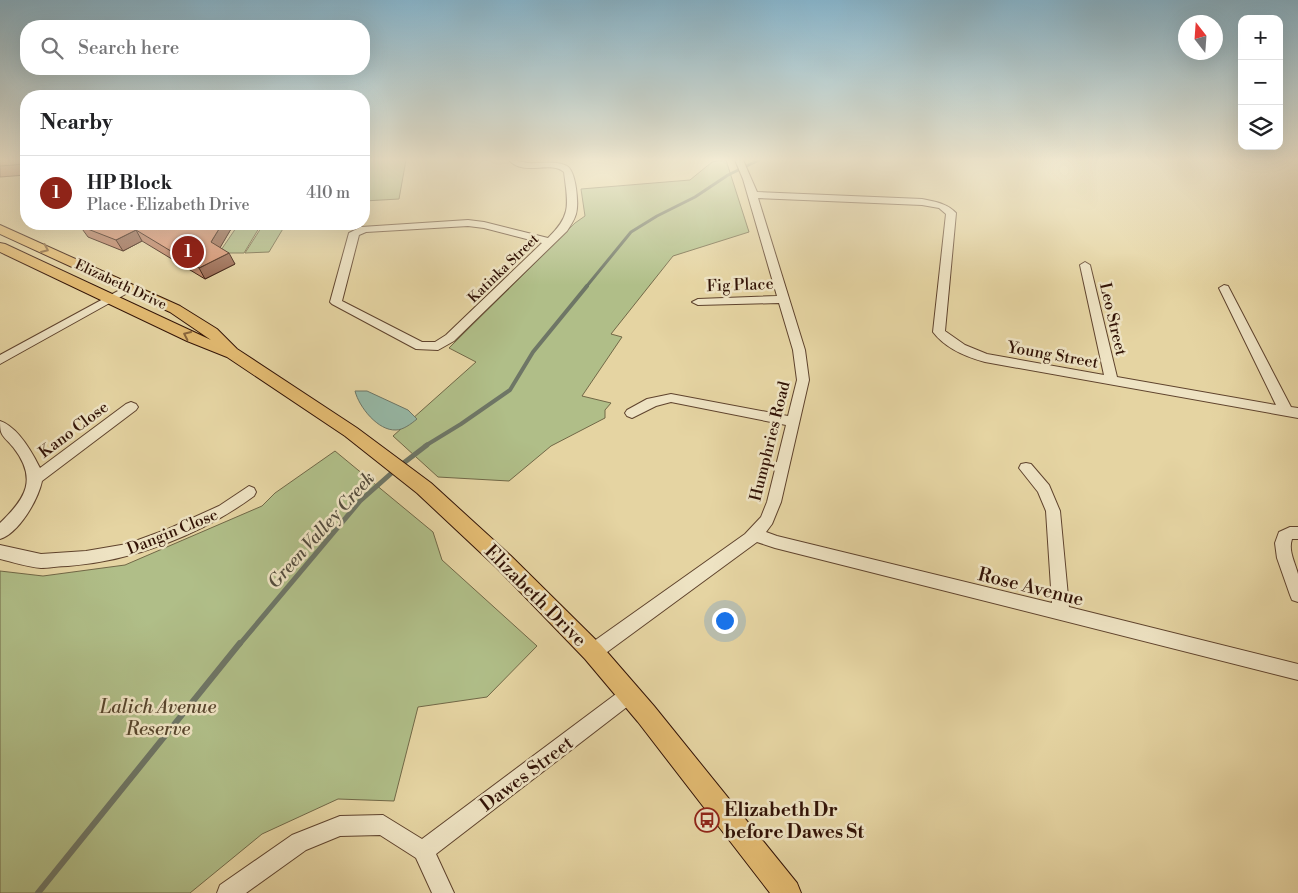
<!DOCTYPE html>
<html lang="en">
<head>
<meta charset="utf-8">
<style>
  :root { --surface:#fff; --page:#f2f2f2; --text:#202124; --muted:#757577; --line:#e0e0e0; --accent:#8f2418 }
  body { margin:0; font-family:"Libre Bodoni",serif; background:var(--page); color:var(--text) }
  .controls { position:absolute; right:15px; top:15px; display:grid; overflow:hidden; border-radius:10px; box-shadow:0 5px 20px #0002 }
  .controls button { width:45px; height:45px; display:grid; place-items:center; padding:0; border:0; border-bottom:1px solid var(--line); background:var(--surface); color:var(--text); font:25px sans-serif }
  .compass { position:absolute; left:1178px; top:15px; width:45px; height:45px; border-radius:50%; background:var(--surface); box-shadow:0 5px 20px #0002; rotate:343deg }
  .you { position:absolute; left:724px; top:620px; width:18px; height:18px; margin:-12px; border:4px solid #fff; border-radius:50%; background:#1a73e8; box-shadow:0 0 0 8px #1a73e833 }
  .badge { display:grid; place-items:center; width:32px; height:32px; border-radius:50%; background:var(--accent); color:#fff; font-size:16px; font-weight:700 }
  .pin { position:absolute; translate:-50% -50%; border:2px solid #fff; box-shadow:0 1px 5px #0006 }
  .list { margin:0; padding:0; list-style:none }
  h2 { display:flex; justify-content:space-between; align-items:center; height:65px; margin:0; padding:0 20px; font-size:21px }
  h2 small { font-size:16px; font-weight:400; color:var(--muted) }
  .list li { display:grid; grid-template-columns:32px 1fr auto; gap:15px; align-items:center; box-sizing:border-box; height:75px; padding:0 20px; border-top:1px solid var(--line) }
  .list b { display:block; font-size:19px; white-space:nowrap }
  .list p { margin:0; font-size:16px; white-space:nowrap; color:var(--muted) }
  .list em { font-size:16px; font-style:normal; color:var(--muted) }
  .icon { flex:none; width:28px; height:28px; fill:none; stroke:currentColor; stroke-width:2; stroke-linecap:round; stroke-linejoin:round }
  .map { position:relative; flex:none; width:1298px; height:893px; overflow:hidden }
  .search { position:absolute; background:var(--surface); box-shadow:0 5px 20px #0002; left:20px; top:20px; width:350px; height:55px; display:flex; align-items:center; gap:12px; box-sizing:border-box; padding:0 18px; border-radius:20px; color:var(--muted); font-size:19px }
  .panel { position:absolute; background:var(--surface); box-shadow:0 5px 20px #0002; left:20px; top:90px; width:350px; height:140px; border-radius:20px }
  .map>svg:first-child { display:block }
  .green { fill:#b0be88; stroke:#716847 }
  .water { fill:#96b8a6; stroke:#6e7666 }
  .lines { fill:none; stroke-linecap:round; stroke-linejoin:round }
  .stream-far3 { stroke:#6e7666; stroke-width:3 }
  .stream-far2 { stroke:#6e7666; stroke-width:4 }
  .stream-far1 { stroke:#6e7666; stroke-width:5 }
  .stream { stroke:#6e7666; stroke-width:6 }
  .minor-casing { stroke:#5f432d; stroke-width:2 }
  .major-casing { stroke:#321306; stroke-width:2 }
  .minor { fill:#eee3c3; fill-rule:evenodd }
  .major { fill:#e2ba71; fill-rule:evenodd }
  .wall { fill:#bb7e62; stroke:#321306 }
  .shaded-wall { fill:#986650; stroke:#321306 }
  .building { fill:#d99272; stroke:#321306 }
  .oneway { stroke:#8a663c }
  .labels { text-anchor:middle; stroke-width:5; stroke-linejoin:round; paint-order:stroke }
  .far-street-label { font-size:14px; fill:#321306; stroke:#eee3c3 }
  .street-label { font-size:16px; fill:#321306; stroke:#eee3c3 }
  .water-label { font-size:18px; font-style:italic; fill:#554d3e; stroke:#eee3c3 }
  .near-street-label { font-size:19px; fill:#321306; stroke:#eee3c3 }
  .near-park-label { font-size:19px; font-style:italic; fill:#58462d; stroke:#eee3c3 }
  .near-poi-label { font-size:19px; font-weight:bold; fill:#321306; stroke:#eee3c3; text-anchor:start }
</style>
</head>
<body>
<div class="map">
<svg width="1298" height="893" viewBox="0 0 1298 893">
  <rect width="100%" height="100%" fill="#e5d4a2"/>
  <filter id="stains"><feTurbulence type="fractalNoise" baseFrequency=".004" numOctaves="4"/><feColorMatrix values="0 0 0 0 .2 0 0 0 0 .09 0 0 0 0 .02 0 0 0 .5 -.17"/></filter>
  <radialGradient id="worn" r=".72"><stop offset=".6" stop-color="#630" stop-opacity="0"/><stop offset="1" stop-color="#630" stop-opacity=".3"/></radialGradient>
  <path class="green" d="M364 160H406L399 199 364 201Z
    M726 160 749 232 673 256 611 334 622 337 582 396 611 403 605 410V418L551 446 509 481 438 477 393 436 476 362 449 348 575 223 585 216 581 189 690 180 712 162Z
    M284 227 269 252 245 253 261 228Z
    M236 228H259L244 253H219Z
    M335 451 433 532 442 560 537 646 487 697 418 707 394 801 338 799 262 834 190 893H0V571L43 576 125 565 262 506 275 493Z"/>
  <path class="water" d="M355 391H367L408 410 417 419C411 424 403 430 396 430 378 431 359 407 355 391Z"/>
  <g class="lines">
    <path class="stream-far3" d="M586 287 631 232 657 216 695 197 728 175 759 160"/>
    <path class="stream-far2" d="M425 446 461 424 510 390 533 352 587 286"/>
    <path class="stream-far1" d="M401 465 427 445
      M239 645 360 501 395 470"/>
    <path class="stream" d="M38 893 240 643"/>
    <g class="minor-casing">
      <path id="minor" d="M509 160C516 160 521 162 528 163 540 164 555 160 567 166 576 171 579 204 576 214 574 221 570 226 567 231L454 341 438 350 416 349 332 304 330 302 349 233 361 227 468 220 484 222 548 238C572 215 568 204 564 172 550 160 524 177 509 160ZM468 226 484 228 542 243 446 335 435 342H422L342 301 359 235 366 232Z
        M735 160H743L757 192 922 199C935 202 947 203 956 213L945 331 965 345 987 354 1104 375 1080 265 1085 262 1090 265 1117 377 1276 405 1219 288 1224 285 1228 286 1291 407 1298 408V418L985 362C966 357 945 348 933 332L946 214 939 208 922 205 758 198 805 350 809 380 781 502 772 524 766 532 777 536 1052 603 1046 511 1038 492 1019 468 1021 464 1026 463 1031 464 1049 485 1060 511 1069 607 1298 664V680L775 548 757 542 599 658 593 660 587 658 584 652 587 646 745 534 761 517 767 502 786 425 671 402 656 406 632 418 627 416 625 413 627 410 647 399 671 394 788 416 797 380 793 350 779 303 698 305 692 302 698 299 777 296 743 179Z
        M129 285 134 288 133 290 0 364V355Z
        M131 402 136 404 138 407 136 410 42 481C38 500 19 533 0 539V523C26 498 38 479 13 447 3 435 0 437 0 421 18 427 32 452 40 468L126 404Z
        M249 486 254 488 256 492 254 496C201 535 133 561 68 566 59 566 49 568 41 568 27 567 13 562 0 559V545L41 554 86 551 127 544 168 529 219 506Z
        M1290 527H1298V539H1292C1288 551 1295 562 1298 574 1298 583 1298 593 1298 602L1292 600 1290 595 1277 558 1275 543 1279 532Z
        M630 685 636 688 639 694 636 700 436 854 454 893H432L416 858 380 835 340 836 306 850 246 893H217L220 885 292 835 340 816 383 815 422 839 624 688Z"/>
    </g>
    <g class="major-casing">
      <path id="major" d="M0 225 180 306 217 329 237 349 357 428 431 483 511 556 601 645 654 706 797 883 801 893H770L638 722 585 659 497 568 417 493 345 436 227 357 187 341 0 252V243L5 244 211 340 170 312 0 234Z"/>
    </g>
    <use href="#minor" class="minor"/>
    <use href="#major" class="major"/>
  </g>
  <path class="wall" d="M0 160H26V175L0 177Z
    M207 224H229L231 229 220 247 235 264 205 279 142 241 123 251 88 237 80 226 202 229Z"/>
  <path class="shaded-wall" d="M222 224H229L231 229 217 253 211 242Z
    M136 230 142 241 123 251 116 240Z
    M229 253 235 264 205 279 199 268Z"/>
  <path class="building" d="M0 160H26V164L0 166Z
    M85 224H194L202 229 207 224H222L211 242 229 253 199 268 136 230 116 240 80 226Z"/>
  <defs><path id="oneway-chevron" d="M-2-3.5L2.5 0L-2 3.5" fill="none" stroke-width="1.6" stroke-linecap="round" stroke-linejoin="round" transform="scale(1.25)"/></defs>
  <g class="oneway">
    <use href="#oneway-chevron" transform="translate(45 249) rotate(24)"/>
    <use href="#oneway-chevron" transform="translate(187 335) rotate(-155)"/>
  </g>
  <linearGradient id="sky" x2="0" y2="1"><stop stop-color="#87b6ce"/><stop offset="0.56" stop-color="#f3ecd5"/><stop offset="1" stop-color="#f3ecd5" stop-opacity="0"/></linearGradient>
  <rect width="1298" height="285" fill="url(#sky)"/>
  <defs>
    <g id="bus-ring" transform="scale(1.25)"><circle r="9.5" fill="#eee3c3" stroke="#8f2418" stroke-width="1.5"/><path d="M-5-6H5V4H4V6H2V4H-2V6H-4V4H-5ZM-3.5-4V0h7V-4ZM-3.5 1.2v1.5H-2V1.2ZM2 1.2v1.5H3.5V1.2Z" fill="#8f2418"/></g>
  </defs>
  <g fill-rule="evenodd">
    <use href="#bus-ring" x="707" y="820"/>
  </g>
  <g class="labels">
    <g class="far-street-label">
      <text transform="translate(503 268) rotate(-44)" y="5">Katinka Street</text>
      <text transform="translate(121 284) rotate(25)" y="5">Elizabeth Drive</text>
    </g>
    <g class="street-label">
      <text transform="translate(740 284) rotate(-2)" y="6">Fig Place</text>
      <text transform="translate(1114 319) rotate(77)" y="6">Leo Street</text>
      <text transform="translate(1053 354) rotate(10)" y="6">Young Street</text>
      <text transform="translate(73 429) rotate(-37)" y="6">Kano Close</text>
      <text transform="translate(769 441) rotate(-76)" y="6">Humphries Road</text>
      <text transform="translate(172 531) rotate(-22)" y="6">Dangin Close</text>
    </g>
    <g class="water-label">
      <text transform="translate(321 530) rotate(-48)" y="6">Green Valley Creek</text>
    </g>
    <g class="near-street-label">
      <text transform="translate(1031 586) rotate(14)" y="7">Rose Avenue</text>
      <text transform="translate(536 595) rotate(45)" y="7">Elizabeth Drive</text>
      <text transform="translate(526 773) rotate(-37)" y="7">Dawes Street</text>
    </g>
    <g class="near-park-label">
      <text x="158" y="713">Lalich Avenue<tspan x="158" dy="22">Reserve</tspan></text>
    </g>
    <g class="near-poi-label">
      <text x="724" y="816">Elizabeth Dr<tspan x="724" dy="22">before Dawes St</tspan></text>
    </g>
  </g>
  <rect width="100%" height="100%" filter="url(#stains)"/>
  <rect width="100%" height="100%" fill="url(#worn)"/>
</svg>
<div class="controls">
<button>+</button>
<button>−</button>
<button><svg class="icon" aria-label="layers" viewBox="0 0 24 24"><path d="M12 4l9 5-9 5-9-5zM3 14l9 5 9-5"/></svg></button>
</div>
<svg class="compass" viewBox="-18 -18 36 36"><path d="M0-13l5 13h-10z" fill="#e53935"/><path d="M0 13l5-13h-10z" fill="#757577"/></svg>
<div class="you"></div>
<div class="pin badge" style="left:188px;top:252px">1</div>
<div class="search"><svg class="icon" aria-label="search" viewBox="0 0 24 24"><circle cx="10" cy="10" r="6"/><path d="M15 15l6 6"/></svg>Search here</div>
<section class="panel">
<h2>Nearby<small></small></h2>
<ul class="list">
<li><span class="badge">1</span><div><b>HP Block</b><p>Place · Elizabeth Drive</p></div><em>410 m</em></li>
</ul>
</section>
</div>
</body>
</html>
